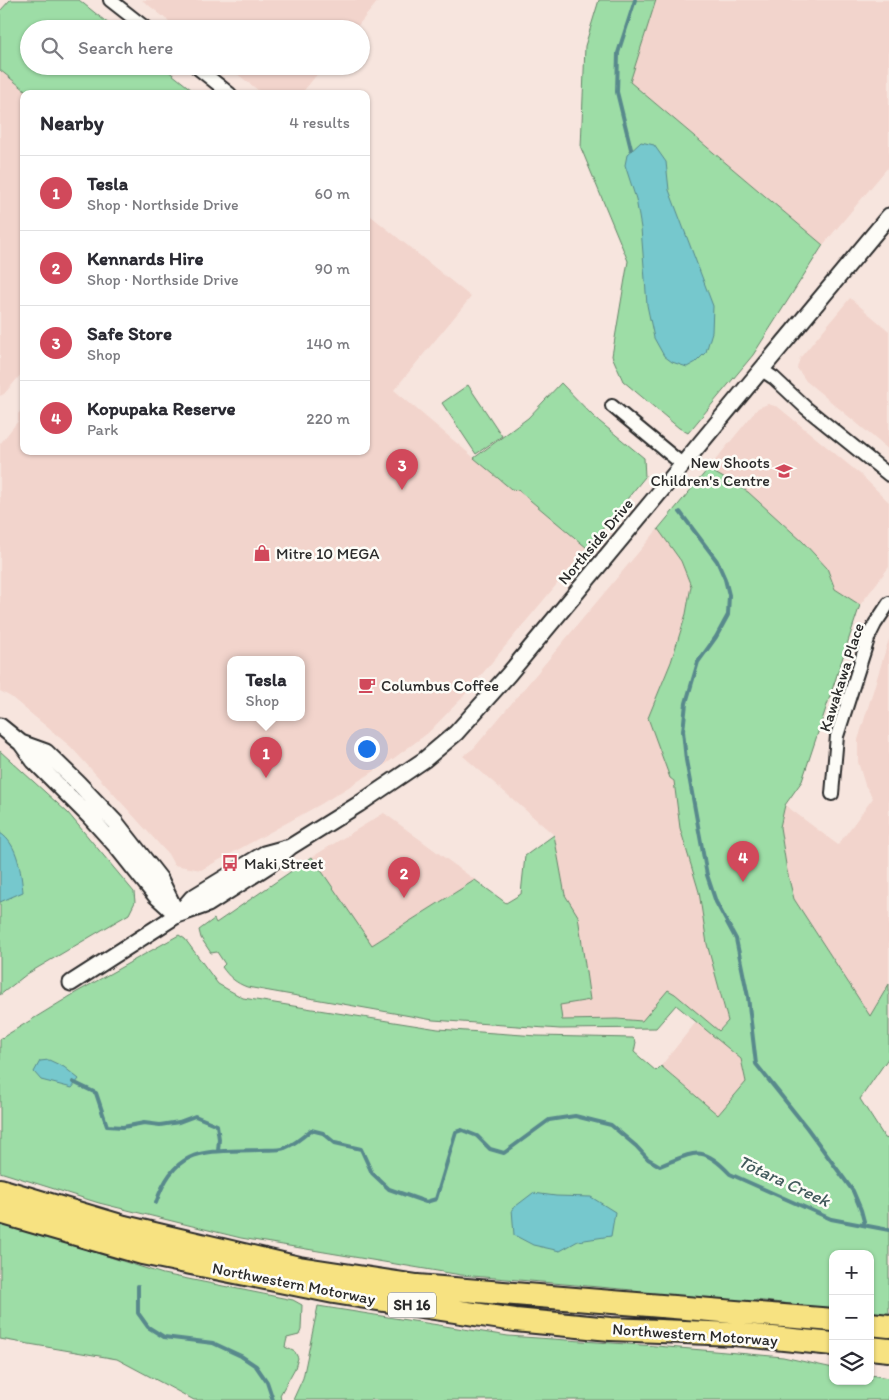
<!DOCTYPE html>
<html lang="en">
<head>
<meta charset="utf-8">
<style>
  :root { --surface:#fff; --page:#f2f2f3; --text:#2b2b33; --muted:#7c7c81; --line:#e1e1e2; --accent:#d1495b }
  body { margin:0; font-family:Itim,sans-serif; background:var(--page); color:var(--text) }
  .controls { position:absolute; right:15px; bottom:15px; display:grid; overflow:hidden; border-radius:10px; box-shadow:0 1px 4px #0004 }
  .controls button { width:45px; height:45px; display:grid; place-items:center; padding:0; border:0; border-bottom:1px solid var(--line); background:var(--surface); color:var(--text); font:25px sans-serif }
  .you { position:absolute; left:366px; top:748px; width:18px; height:18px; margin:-12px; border:4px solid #fff; border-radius:50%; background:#1a73e8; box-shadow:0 0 0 8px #1a73e833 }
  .badge { display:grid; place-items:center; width:32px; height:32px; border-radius:50%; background:var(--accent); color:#fff; font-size:16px; font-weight:700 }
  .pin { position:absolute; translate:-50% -41px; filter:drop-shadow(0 1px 2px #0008) }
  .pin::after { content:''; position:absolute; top:26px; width:18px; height:15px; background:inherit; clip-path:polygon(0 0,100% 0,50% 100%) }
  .popup { position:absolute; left:227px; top:656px; width:78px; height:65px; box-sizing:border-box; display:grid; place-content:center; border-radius:10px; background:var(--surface); filter:drop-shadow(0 1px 4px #0005); font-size:16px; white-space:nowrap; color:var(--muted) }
  .popup b { font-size:19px; color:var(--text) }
  .popup::after { content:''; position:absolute; left:50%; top:100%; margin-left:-10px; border:10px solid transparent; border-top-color:var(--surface) }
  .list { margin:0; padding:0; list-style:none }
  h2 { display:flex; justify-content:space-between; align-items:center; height:65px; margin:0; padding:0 20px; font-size:21px }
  h2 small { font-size:16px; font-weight:400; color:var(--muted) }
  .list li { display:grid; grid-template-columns:32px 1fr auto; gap:15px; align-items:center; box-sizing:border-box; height:75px; padding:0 20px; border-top:1px solid var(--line) }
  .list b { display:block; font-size:19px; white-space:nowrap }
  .list p { margin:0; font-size:16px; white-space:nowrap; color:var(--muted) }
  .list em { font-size:16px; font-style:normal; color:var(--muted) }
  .icon { flex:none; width:28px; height:28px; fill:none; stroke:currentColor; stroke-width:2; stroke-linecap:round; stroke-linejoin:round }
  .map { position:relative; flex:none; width:889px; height:1400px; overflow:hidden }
  .search { position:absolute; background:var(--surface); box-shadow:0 1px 4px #0004; left:20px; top:20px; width:350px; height:55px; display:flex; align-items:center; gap:12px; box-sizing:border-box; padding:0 18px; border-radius:28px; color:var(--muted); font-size:19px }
  .panel { position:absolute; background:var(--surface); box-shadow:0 1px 4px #0004; left:20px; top:90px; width:350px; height:365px; border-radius:10px }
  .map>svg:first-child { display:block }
  .built { fill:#f2d4cc; fill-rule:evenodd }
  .green { fill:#9ddda6; stroke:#648468 }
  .water { fill:#76c8cd; stroke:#58898c }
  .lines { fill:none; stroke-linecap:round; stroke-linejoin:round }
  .stream { stroke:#58898c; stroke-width:4 }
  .minor-casing { stroke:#2b2b2b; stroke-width:16 }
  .tertiary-casing { stroke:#2b2b2b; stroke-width:19 }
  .motorway-casing { stroke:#2b2b2b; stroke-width:26 }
  .minor { stroke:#fdfcf7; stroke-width:12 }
  .tertiary { stroke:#fdfcf7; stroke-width:15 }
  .motorway { stroke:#f7e281; stroke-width:22 }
  .labels { text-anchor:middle; stroke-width:5; stroke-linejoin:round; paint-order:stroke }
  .shield { fill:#fdfcf7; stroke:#6a6a68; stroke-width:1 }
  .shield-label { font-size:15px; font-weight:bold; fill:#2b2b2b }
  .poi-label { font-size:16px; fill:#2b2b2b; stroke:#fdfcf7; text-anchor:start }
  .street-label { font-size:16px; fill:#2b2b2b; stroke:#fdfcf7 }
  .water-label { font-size:18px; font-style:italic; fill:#425a5c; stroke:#fdfcf7 }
</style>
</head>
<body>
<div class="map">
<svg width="889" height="1400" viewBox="0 0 889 1400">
  <rect width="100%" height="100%" fill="#f7e5de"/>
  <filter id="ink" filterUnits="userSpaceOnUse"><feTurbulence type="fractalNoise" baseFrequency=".02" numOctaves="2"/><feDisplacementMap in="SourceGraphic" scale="10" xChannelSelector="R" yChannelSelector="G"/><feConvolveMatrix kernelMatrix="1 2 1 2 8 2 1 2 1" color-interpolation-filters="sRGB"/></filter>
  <g filter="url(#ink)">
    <path class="built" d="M142 0H379L355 29H179Z
      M656 0H889V166L823 245 630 82Z
      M227 66H324L301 94H263Z
      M0 70 30 94H24V371L4 394 0 396Z
      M366 212 471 297 394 390 511 489 518 490 587 548 462 698 428 733 386 764 321 804 201 870 174 865 168 854 71 747 11 697 0 691V444L18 421V414L24 407V451H366ZM231 659H301V717H231Z
      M850 298 889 331V450L806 381 797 368 800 358Z
      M768 404 778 407 860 474 889 502V567L860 605 835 589 827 568 803 542 748 492 708 469 758 408Z
      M658 529 681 561 691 586 686 614 671 662 648 718 670 778 674 781 680 828 699 892 707 944 728 1021 718 1031 675 994 642 1021 617 1019 562 1020 560 1005 590 1000 578 917 565 895 554 835 463 756 474 748Z
      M889 639V984L870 1016 794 899 787 871 780 827 785 805 838 845 873 798 865 785 858 762V740Z
      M384 813 475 880 371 946 312 857Z
      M696 1022 741 1059 746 1082 718 1115 661 1066Z"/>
    <path class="green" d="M10 0H79L115 29H29V66H162L197 94H30L0 70V11Z
      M599 0H656L630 82 823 245 753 355 688 433 679 428 623 381 612 356 628 261 581 148 585 46Z
      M561 383 594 417 644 458 645 477 587 548 518 490 511 489 474 458 528 418Z
      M468 385 502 436 476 454 442 403Z
      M708 469 748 492 803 542 827 568 835 589 860 605 802 781 785 805 780 827 787 871 794 899 870 1016 889 984V1057L860 1099 885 1138 889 1139V1316L870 1314V1254H833V1309L756 1300 754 1306 632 1293 633 1290 461 1275 241 1238 99 1203 0 1172V1039L77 992 179 935 185 939 218 984 243 998 438 1029 537 1036 633 1038 636 1042 634 1052 656 1071 661 1066 718 1115 746 1082 741 1059 676 1005 656 1028 560 1029 433 1020 247 987C236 983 229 977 222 967L225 964 217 952 211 953 201 938 199 930 214 919 216 923 312 857 372 945 475 880 506 903 521 894 525 856 554 835 565 895 578 916 590 1000 560 1005 562 1020 617 1019 642 1021 668 990 675 994 719 1031 728 1021 707 944 699 892 680 828 674 781 670 778 648 718 671 662 686 614 691 586 681 561 658 529Z
      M0 751 68 813 134 892 135 902 129 914 27 974 0 995Z
      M0 1222 163 1274 293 1300 302 1305 301 1330 299 1335 287 1338 285 1347 295 1352 298 1358 295 1368 280 1395 281 1400H194L117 1359 0 1339Z
      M318 1306 508 1336 656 1346 783 1357 833 1368V1381H870V1375L889 1378V1400H293L303 1378Z"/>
    <path class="water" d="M641 142 654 145 666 162 669 190 713 306 712 332 706 352 696 362 687 367 672 362 664 356 654 338 647 305 641 228 636 199 625 165 627 155Z
      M0 833C18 844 21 872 23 892L0 902Z
      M49 1060 64 1067 79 1079 72 1088 41 1080 34 1072 40 1061Z
      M533 1193 556 1196 591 1197 615 1212 611 1236 578 1241 560 1251 533 1245 514 1235 512 1209Z"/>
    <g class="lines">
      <path class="stream" d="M631 149 617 92 618 53 635 0
        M680 512 717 561 725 579 729 595 728 615 716 637 698 662 686 703 683 731 686 760 707 875 716 902 736 939 748 997 756 1064 807 1128 853 1191 861 1210 865 1225
        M73 1082 96 1093 107 1126 123 1127 144 1123 160 1125 179 1122 195 1116 217 1125 219 1139 218 1151
        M156 1203C175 1145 207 1152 258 1150 266 1149 278 1151 285 1148 295 1144 303 1137 311 1130L323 1133 335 1143 361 1149 372 1173 389 1189 426 1202 436 1199 456 1132 462 1130 477 1136 490 1149 504 1153 549 1120 575 1116 611 1125 636 1146 648 1159 660 1166C695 1152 702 1144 730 1174L831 1219 889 1230
        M138 1286V1313L148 1327 164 1337 213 1343 241 1356 256 1366 267 1382 273 1400"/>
      <g class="minor-casing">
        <path id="minor" d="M110 0 147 29
          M195 66 230 94
          M762 370 774 378 806 408 889 475
          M612 406 682 464
          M832 794 837 736 869 636 875 624 889 603"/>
      </g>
      <g class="tertiary-casing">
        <path id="tertiary" d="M0 726 21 743 34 761 89 816 117 847 156 896 177 915
          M21 743 46 752 78 783 116 823 160 879 176 912
          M179 913 192 898 264 854 286 848
          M71 983 177 915 208 904 269 865 290 847 359 804 424 760 456 733 508 675 889 216"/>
      </g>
      <g class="motorway-casing">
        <path id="motorway" d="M0 1190 124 1227 299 1268 417 1286 833 1320
          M0 1212 142 1253 334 1292 421 1306 515 1320 610 1329 734 1334 833 1344
          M870 1324 889 1326
          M870 1348 889 1350"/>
      </g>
      <use href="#minor" class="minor"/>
      <use href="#tertiary" class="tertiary"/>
      <use href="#motorway" class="motorway"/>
    </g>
  </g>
  <defs>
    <g id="school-bare" transform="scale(1.35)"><path d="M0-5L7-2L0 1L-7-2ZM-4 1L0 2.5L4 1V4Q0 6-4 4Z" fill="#d1495b" stroke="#fdfcf7" stroke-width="2.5" paint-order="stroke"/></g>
    <g id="shop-bare" transform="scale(1.35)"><path d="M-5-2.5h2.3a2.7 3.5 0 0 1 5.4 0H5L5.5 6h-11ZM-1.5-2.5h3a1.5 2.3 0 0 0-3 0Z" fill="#d1495b" stroke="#fdfcf7" stroke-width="2.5" paint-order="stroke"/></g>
    <g id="cafe-bare" transform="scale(1.35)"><path d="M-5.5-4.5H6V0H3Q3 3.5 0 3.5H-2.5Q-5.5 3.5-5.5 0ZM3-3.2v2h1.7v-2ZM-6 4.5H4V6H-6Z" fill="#d1495b" stroke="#fdfcf7" stroke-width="2.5" paint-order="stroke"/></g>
    <g id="bus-bare" transform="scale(1.35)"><path d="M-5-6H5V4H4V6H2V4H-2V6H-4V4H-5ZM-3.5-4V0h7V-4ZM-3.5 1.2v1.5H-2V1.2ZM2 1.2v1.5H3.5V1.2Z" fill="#d1495b" stroke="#fdfcf7" stroke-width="2.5" paint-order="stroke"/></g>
  </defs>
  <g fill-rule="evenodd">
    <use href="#school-bare" x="784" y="471"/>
    <use href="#shop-bare" x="262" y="553"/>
    <use href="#cafe-bare" x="367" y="685"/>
    <use href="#bus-bare" x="230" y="863"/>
  </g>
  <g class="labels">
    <rect class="shield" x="388" y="1292.5" width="48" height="25" rx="4"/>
    <g class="shield-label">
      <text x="412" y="1310">SH 16</text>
    </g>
    <g class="poi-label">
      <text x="770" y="468" text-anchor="end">New Shoots<tspan x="770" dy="18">Children's Centre</tspan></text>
      <text x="276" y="559">Mitre 10 MEGA</text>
      <text x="381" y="691">Columbus Coffee</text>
      <text x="244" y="869">Maki Street</text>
    </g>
    <g class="street-label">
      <text transform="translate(595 541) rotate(-50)" y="6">Northside Drive</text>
      <text transform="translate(841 677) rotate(-72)" y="6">Kawakawa Place</text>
      <text transform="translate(294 1283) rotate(11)" y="6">Northwestern Motorway</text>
      <text transform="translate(695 1334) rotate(4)" y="6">Northwestern Motorway</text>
    </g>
    <g class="water-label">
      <text transform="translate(784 1181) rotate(25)" y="6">Tōtara Creek</text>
    </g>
  </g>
</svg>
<div class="controls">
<button>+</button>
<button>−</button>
<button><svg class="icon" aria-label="layers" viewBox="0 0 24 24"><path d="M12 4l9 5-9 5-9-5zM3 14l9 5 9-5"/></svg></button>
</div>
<div class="you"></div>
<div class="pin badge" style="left:266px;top:778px">1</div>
<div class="popup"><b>Tesla</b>Shop</div>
<div class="pin badge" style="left:404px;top:898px">2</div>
<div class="pin badge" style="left:402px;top:490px">3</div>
<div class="pin badge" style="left:743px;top:882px">4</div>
<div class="search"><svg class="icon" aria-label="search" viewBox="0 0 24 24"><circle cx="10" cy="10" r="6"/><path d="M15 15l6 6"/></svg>Search here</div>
<section class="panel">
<h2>Nearby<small>4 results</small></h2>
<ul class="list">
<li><span class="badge">1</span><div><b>Tesla</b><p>Shop · Northside Drive</p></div><em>60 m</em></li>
<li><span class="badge">2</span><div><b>Kennards Hire</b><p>Shop · Northside Drive</p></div><em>90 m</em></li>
<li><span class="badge">3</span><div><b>Safe Store</b><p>Shop</p></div><em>140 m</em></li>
<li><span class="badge">4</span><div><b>Kopupaka Reserve</b><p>Park</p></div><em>220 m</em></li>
</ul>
</section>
</div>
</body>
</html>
